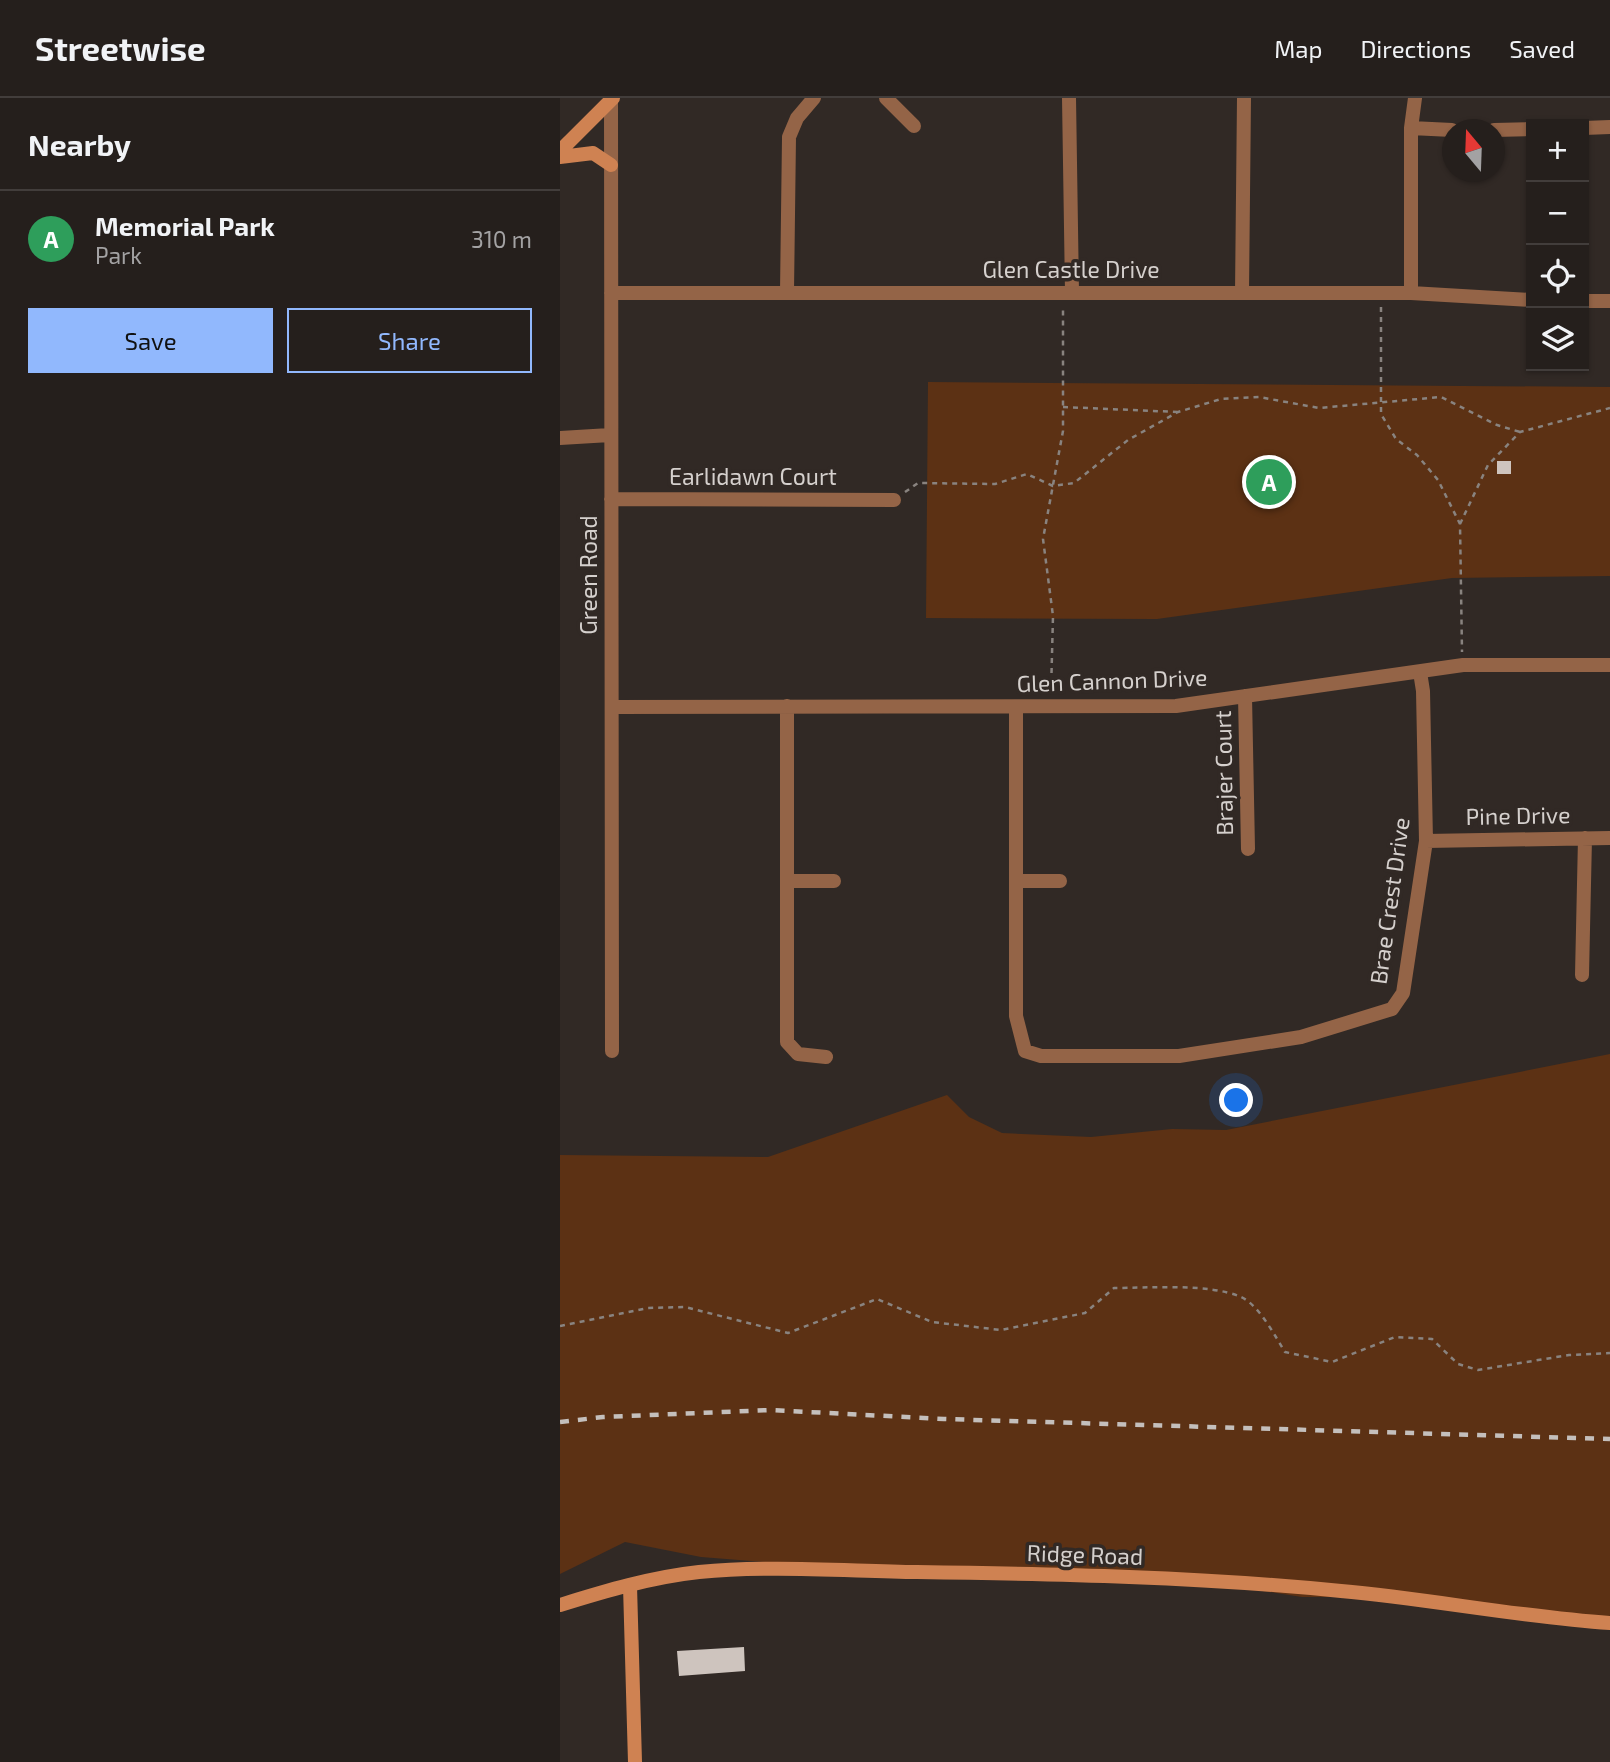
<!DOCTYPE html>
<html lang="en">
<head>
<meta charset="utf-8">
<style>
  :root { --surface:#251f1c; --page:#2d2725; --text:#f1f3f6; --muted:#a3a2a3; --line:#423d3b; --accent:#91b8fd }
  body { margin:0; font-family:"Exo 2",sans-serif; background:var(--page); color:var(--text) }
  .controls { position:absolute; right:21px; top:21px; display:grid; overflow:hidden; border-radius:0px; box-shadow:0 2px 5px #0004 }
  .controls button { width:63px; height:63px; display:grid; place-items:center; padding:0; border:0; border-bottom:2px solid var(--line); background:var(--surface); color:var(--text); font:35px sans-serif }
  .compass { position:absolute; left:882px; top:21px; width:63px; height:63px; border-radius:50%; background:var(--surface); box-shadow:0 2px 5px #0004; rotate:341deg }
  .you { position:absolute; left:677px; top:1003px; width:24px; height:24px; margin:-18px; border:5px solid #fff; border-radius:50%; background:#1a73e8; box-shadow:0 0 0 10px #1a73e833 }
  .badge { display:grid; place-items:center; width:46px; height:46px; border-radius:50%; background:var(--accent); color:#fff; font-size:23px; font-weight:700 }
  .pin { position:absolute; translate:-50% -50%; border:4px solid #fff; box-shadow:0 2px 7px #0006 }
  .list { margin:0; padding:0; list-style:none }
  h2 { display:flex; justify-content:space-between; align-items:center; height:91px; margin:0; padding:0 28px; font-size:30px }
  h2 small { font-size:23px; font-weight:400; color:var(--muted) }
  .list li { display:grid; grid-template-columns:46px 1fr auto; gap:21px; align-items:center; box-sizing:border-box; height:98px; padding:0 28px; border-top:2px solid var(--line) }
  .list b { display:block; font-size:26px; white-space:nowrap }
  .list p { margin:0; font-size:23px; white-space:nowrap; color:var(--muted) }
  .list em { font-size:23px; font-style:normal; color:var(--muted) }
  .actions { display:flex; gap:14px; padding:21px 28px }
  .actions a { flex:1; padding:16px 0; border:2px solid var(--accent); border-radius:0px; text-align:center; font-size:24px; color:var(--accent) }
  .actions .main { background:var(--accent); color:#111 }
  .icon { flex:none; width:38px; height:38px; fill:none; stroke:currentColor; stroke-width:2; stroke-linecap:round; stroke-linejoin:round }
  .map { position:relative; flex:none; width:1050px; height:1664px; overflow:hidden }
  header { display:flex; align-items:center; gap:42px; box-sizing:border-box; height:98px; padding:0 35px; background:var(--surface); border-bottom:2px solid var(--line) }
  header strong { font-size:33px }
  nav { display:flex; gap:38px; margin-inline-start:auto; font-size:24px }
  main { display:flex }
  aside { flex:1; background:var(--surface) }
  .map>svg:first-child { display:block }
  .green { fill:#5c3114 }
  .building { fill:#cec4be }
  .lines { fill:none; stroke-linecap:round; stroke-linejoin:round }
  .path { stroke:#89837f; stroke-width:2.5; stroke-dasharray:5 5; stroke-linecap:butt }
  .street { stroke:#946447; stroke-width:14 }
  .secondary { stroke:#cf8252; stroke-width:14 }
  .rail { stroke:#c4bfbc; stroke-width:4.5; stroke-dasharray:9 9; stroke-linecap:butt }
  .labels { text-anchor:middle; stroke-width:7; stroke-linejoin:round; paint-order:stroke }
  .street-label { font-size:23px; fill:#d5d0cd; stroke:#312925 }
</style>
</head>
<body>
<header>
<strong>Streetwise</strong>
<nav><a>Map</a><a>Directions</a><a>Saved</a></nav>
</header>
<main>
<aside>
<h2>Nearby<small></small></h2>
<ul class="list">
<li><span class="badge" style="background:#2e9e5b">A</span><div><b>Memorial Park</b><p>Park</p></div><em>310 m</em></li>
</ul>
<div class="actions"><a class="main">Save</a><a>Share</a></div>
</aside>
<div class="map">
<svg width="1050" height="1664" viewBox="0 0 1050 1664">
  <rect width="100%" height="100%" fill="#312925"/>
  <path class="green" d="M368 284 1050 289V478L892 480 597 521 366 520Z
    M1050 956V1525L824 1499H742L644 1484 294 1471 141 1459 65 1444 0 1476V1057L208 1059 387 997 409 1019 442 1035 531 1039 612 1031 666 1032Z"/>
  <path class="building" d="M937 363H951V376H937Z
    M184 1549 185 1573 119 1578 117 1553Z"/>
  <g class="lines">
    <path class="path" d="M821 209V316L836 341 857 357 878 382 900 426 902 554
      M503 309 618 314
      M345 394 358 385 435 386 467 376 493 388 514 385 568 342 618 314 661 301 699 299 759 310 881 299 937 327 960 334
      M900 426 928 367 960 334 1050 310
      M491 595 493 518 483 441 503 333V209
      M0 1228 88 1210 125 1209 228 1235 317 1201 372 1224 441 1232 525 1215 554 1190C589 1190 649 1185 681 1199 699 1207 715 1238 725 1254L772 1264 835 1239 872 1241 898 1266 918 1272 1009 1257 1050 1255"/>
    <path class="street" d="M326 0 354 28
      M509 0 512 194
      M51 2 52 953
      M851 30 892 32
      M1024 30 1050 29
      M934 32 971 31
      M227 194 229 39 237 20 254 0
      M51 195H851L971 202
      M682 195 684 0
      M851 195V30L855 0
      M1024 203H1050
      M0 340 50 337
      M51 401 334 402
      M685 598 688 751
      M227 608V944L238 956 266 959
      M53 609 616 608 903 567H1050
      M456 610V918L465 953 481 958H619L741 939 832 911 843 895 866 743 863 593 860 574
      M866 743 1050 740
      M228 783H274
      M456 783H500
      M1022 877 1025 740"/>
    <path class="secondary" d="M0 53 53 0
      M0 59 33 55 51 67
      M70 1488 75 1664
      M0 1507C45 1493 92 1479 139 1474 211 1467 285 1473 357 1474 498 1476 641 1479 781 1493 871 1501 960 1519 1050 1525"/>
    <path class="rail" d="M0 1324 43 1319 210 1312 384 1321 1050 1341"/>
  </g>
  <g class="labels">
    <g class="street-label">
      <text x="511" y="180">Glen Castle Drive</text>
      <text x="193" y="387">Earlidawn Court</text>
      <text transform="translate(29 477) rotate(-90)" y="8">Green Road</text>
      <text transform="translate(552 583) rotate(-2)" y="8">Glen Cannon Drive</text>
      <text transform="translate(664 675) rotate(-91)" y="8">Brajer Court</text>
      <text transform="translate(958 718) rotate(-1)" y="8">Pine Drive</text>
      <text transform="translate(830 803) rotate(-82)" y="8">Brae Crest Drive</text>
      <text transform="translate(525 1457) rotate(2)" y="8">Ridge Road</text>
    </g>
  </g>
</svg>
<div class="controls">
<button>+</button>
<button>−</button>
<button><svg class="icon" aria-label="locate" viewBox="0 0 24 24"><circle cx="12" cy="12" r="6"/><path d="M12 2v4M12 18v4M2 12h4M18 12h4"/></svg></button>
<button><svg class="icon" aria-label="layers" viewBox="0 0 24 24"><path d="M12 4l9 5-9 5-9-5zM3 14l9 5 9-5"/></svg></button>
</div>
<svg class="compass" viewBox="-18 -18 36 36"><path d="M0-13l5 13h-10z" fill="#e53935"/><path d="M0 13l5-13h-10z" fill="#a3a2a3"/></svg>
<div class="you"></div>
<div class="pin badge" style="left:709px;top:384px;background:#2e9e5b">A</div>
</div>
</main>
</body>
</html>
